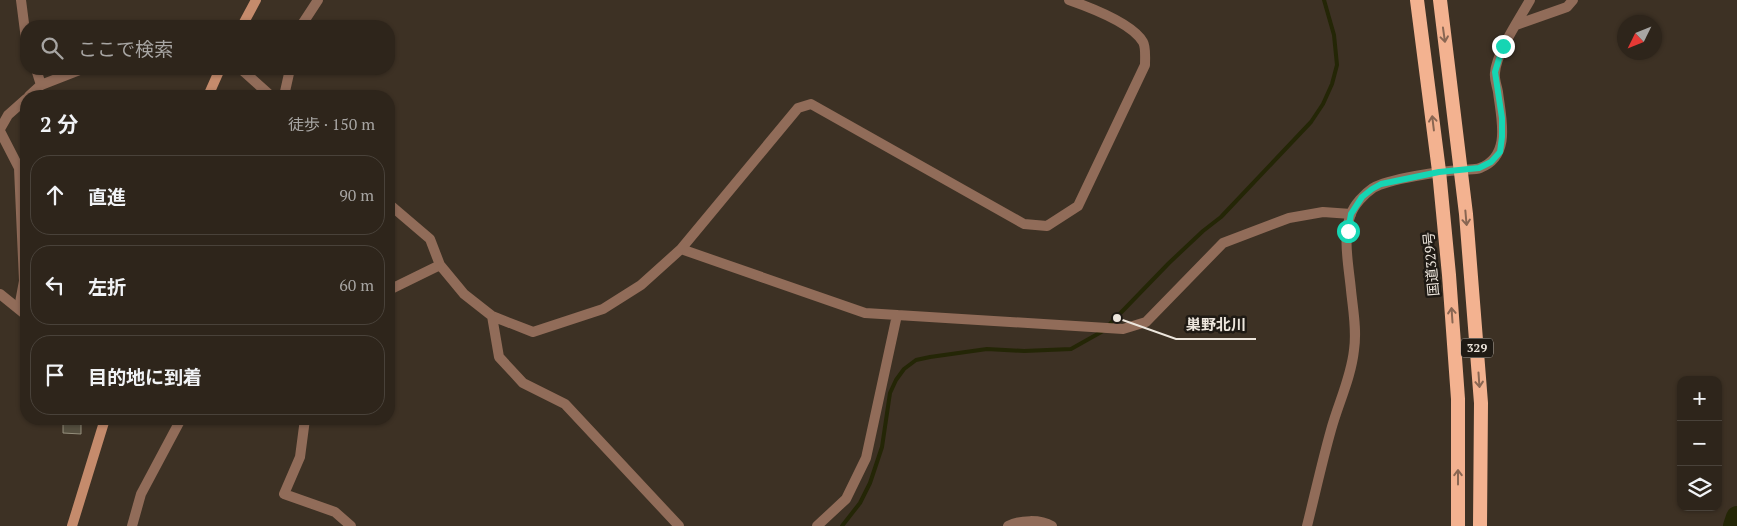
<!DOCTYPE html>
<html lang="ja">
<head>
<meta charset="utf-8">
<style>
  :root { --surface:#2e251b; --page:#362d24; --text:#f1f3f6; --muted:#a7a5a3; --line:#49423a }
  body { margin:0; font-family:"PT Serif","Noto Sans JP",serif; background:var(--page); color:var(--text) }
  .controls { position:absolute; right:15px; bottom:15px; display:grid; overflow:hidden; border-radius:10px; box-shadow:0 1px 4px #0004 }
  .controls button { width:45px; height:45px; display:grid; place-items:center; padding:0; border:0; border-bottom:1px solid var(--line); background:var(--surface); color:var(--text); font:25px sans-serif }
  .compass { position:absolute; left:1617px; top:15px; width:45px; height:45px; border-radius:50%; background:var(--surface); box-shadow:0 1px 4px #0004; rotate:227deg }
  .stop { position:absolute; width:15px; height:15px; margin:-11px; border:4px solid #16d5b3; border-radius:50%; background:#fff }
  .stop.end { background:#16d5b3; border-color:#fff; box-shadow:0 1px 5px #0008 }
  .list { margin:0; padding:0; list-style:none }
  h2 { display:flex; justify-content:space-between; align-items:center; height:65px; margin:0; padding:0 20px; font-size:21px }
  h2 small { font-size:16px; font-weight:400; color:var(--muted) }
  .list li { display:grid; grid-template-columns:32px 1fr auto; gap:15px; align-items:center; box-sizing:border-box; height:80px; margin:0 10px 10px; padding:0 10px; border:1px solid var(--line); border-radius:20px }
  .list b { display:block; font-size:19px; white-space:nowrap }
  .list em { font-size:16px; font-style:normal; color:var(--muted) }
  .icon { flex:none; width:28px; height:28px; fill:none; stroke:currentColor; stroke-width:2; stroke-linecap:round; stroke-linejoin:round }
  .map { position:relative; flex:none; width:1737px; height:526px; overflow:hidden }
  .search { position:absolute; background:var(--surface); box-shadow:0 1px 4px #0004; left:20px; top:20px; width:375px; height:55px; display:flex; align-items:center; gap:12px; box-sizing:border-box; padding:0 18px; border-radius:20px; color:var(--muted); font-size:19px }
  .panel { position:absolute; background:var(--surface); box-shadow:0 1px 4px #0004; left:20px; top:90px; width:375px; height:335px; border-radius:20px }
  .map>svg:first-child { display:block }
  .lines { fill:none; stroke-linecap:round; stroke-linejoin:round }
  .stream { stroke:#242606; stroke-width:4 }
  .river { stroke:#242606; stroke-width:22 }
  .building { fill:#565040; stroke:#958f7c }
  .minor { stroke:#916c59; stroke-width:10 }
  .tertiary { stroke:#916c59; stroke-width:10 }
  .secondary { stroke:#c58b6c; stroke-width:10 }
  .trunk { stroke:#f3b290; stroke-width:14 }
  .oneway { stroke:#896652 }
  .route { stroke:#16d5b3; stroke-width:6 }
  .labels { text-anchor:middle; stroke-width:5; stroke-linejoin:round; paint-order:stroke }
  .shield { fill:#1f1a14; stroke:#afa9a1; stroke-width:1 }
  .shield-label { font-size:12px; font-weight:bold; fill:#ede6dd }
  .street-label { font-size:14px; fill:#ede6dd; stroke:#1f1a14 }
  .leader { fill:none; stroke:#ede6dd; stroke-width:2 }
  .callout-dot { fill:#ede6dd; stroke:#1f1a14; stroke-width:2 }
  .callout-label { font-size:15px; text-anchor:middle; font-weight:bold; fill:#ede6dd; stroke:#1f1a14; stroke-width:5; stroke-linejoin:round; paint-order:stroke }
</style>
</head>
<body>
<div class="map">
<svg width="1737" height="526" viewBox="0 0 1737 526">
  <rect width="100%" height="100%" fill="#3d3124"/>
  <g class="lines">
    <path class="stream" d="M1108 326 1169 263 1203 231 1221 217 1311 122 1323 104 1332 84 1337 65 1334 35 1324 0
      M842 526 860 503 870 483 882 447 890 393 896 380 904 369 916 360 930 357 987 349 1024 351 1071 349 1103 331"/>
    <path class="river" d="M1734 526 1737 517"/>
  </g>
  <path class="building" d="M63 419H81V434L63 433Z"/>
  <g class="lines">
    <path class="minor" d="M21 0 26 39
      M1516 25 1567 7 1573 0
      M301 26 318 0
      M36 69 41 85
      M241 69 271 96
      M29 96 41 85 82 69
      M284 96 290 69
      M0 129 8 115 26 99
      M0 131 19 168 24 281 19 308
      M1461 170C1467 169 1475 170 1480 168 1512 156 1501 118 1498 92 1497 86 1494 79 1495 73 1496 53 1520 18 1530 0
      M389 204 430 239 440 265 464 294 492 316 533 332 603 309 641 285 681 249 798 108 811 104 1024 224 1047 226 1078 206 1145 65C1145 58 1146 47 1143 42 1132 23 1089 7 1069 0
      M681 249 865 313 1123 329 1146 322 1223 243 1289 218 1323 212 1351 214
      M389 290 440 265
      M492 316 499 357 523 383 565 404 679 526
      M305 419 300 457 284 494 335 512 351 526
      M132 526 141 494 181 419
      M817 526 846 499 866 458 897 315
      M1008 526C1020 520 1040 519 1052 526"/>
    <path class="tertiary" d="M0 294 26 315
      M1307 526C1315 494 1322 462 1331 430 1338 404 1351 378 1354 350 1357 330 1353 310 1351 290 1349 268 1342 235 1351 214 1354 205 1364 194 1373 188 1388 179 1442 171 1461 170"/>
    <path class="secondary" d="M242 26 256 0
      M208 96 220 69
      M72 526 105 419"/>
    <path class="trunk" d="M1417 0 1439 171 1449 275 1458 399V526
      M1440 0 1466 214 1481 403 1480 526"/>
  </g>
  <defs><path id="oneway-shaft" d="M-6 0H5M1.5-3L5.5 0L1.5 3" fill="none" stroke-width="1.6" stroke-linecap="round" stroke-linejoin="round" transform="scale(1.25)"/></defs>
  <g class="oneway">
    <use href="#oneway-shaft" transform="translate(1444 35) rotate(82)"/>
    <use href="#oneway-shaft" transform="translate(1433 123) rotate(-97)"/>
    <use href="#oneway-shaft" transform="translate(1466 218) rotate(85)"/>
    <use href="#oneway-shaft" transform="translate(1452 315) rotate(-94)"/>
    <use href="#oneway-shaft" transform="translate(1479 380) rotate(86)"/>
    <use href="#oneway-shaft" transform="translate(1458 477) rotate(-90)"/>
  </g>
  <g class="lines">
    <path class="route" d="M1348 231 1351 214 1362 197 1372 189 1381 184 1439 172 1479 168 1491 162 1500 152 1502 137V118L1495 72 1503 46"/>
  </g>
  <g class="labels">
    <rect class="shield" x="1461" y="338.5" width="32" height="19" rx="4"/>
    <g class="shield-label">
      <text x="1477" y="352">329</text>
    </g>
    <g class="street-label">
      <text transform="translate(1431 264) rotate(-95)" y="5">国道329号</text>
    </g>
  </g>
  <path class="leader" d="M1117 318L1176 339H1256"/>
  <circle class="callout-dot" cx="1117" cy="318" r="5"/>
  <g class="callout-label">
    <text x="1216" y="330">巣野北川</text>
  </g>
</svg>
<div class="controls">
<button>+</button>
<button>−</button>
<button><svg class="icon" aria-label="layers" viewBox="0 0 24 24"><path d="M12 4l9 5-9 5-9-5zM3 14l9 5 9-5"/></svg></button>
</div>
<svg class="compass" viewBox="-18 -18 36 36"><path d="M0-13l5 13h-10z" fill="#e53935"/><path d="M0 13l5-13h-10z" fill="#a7a5a3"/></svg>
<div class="stop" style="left:1348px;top:231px"></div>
<div class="stop end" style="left:1503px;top:46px"></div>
<div class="search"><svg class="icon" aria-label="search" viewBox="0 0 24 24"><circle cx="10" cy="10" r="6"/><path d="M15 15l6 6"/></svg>ここで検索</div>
<section class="panel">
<h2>2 分<small>徒歩 · 150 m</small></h2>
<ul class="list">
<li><svg class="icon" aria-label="ahead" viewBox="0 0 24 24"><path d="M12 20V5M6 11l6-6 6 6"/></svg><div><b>直進</b></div><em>90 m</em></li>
<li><svg class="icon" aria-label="left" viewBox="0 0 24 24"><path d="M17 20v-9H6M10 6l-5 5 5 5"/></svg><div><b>左折</b></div><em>60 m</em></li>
<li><svg class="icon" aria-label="arrive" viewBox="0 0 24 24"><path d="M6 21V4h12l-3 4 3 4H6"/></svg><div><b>目的地に到着</b></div></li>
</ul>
</section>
</div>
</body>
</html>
